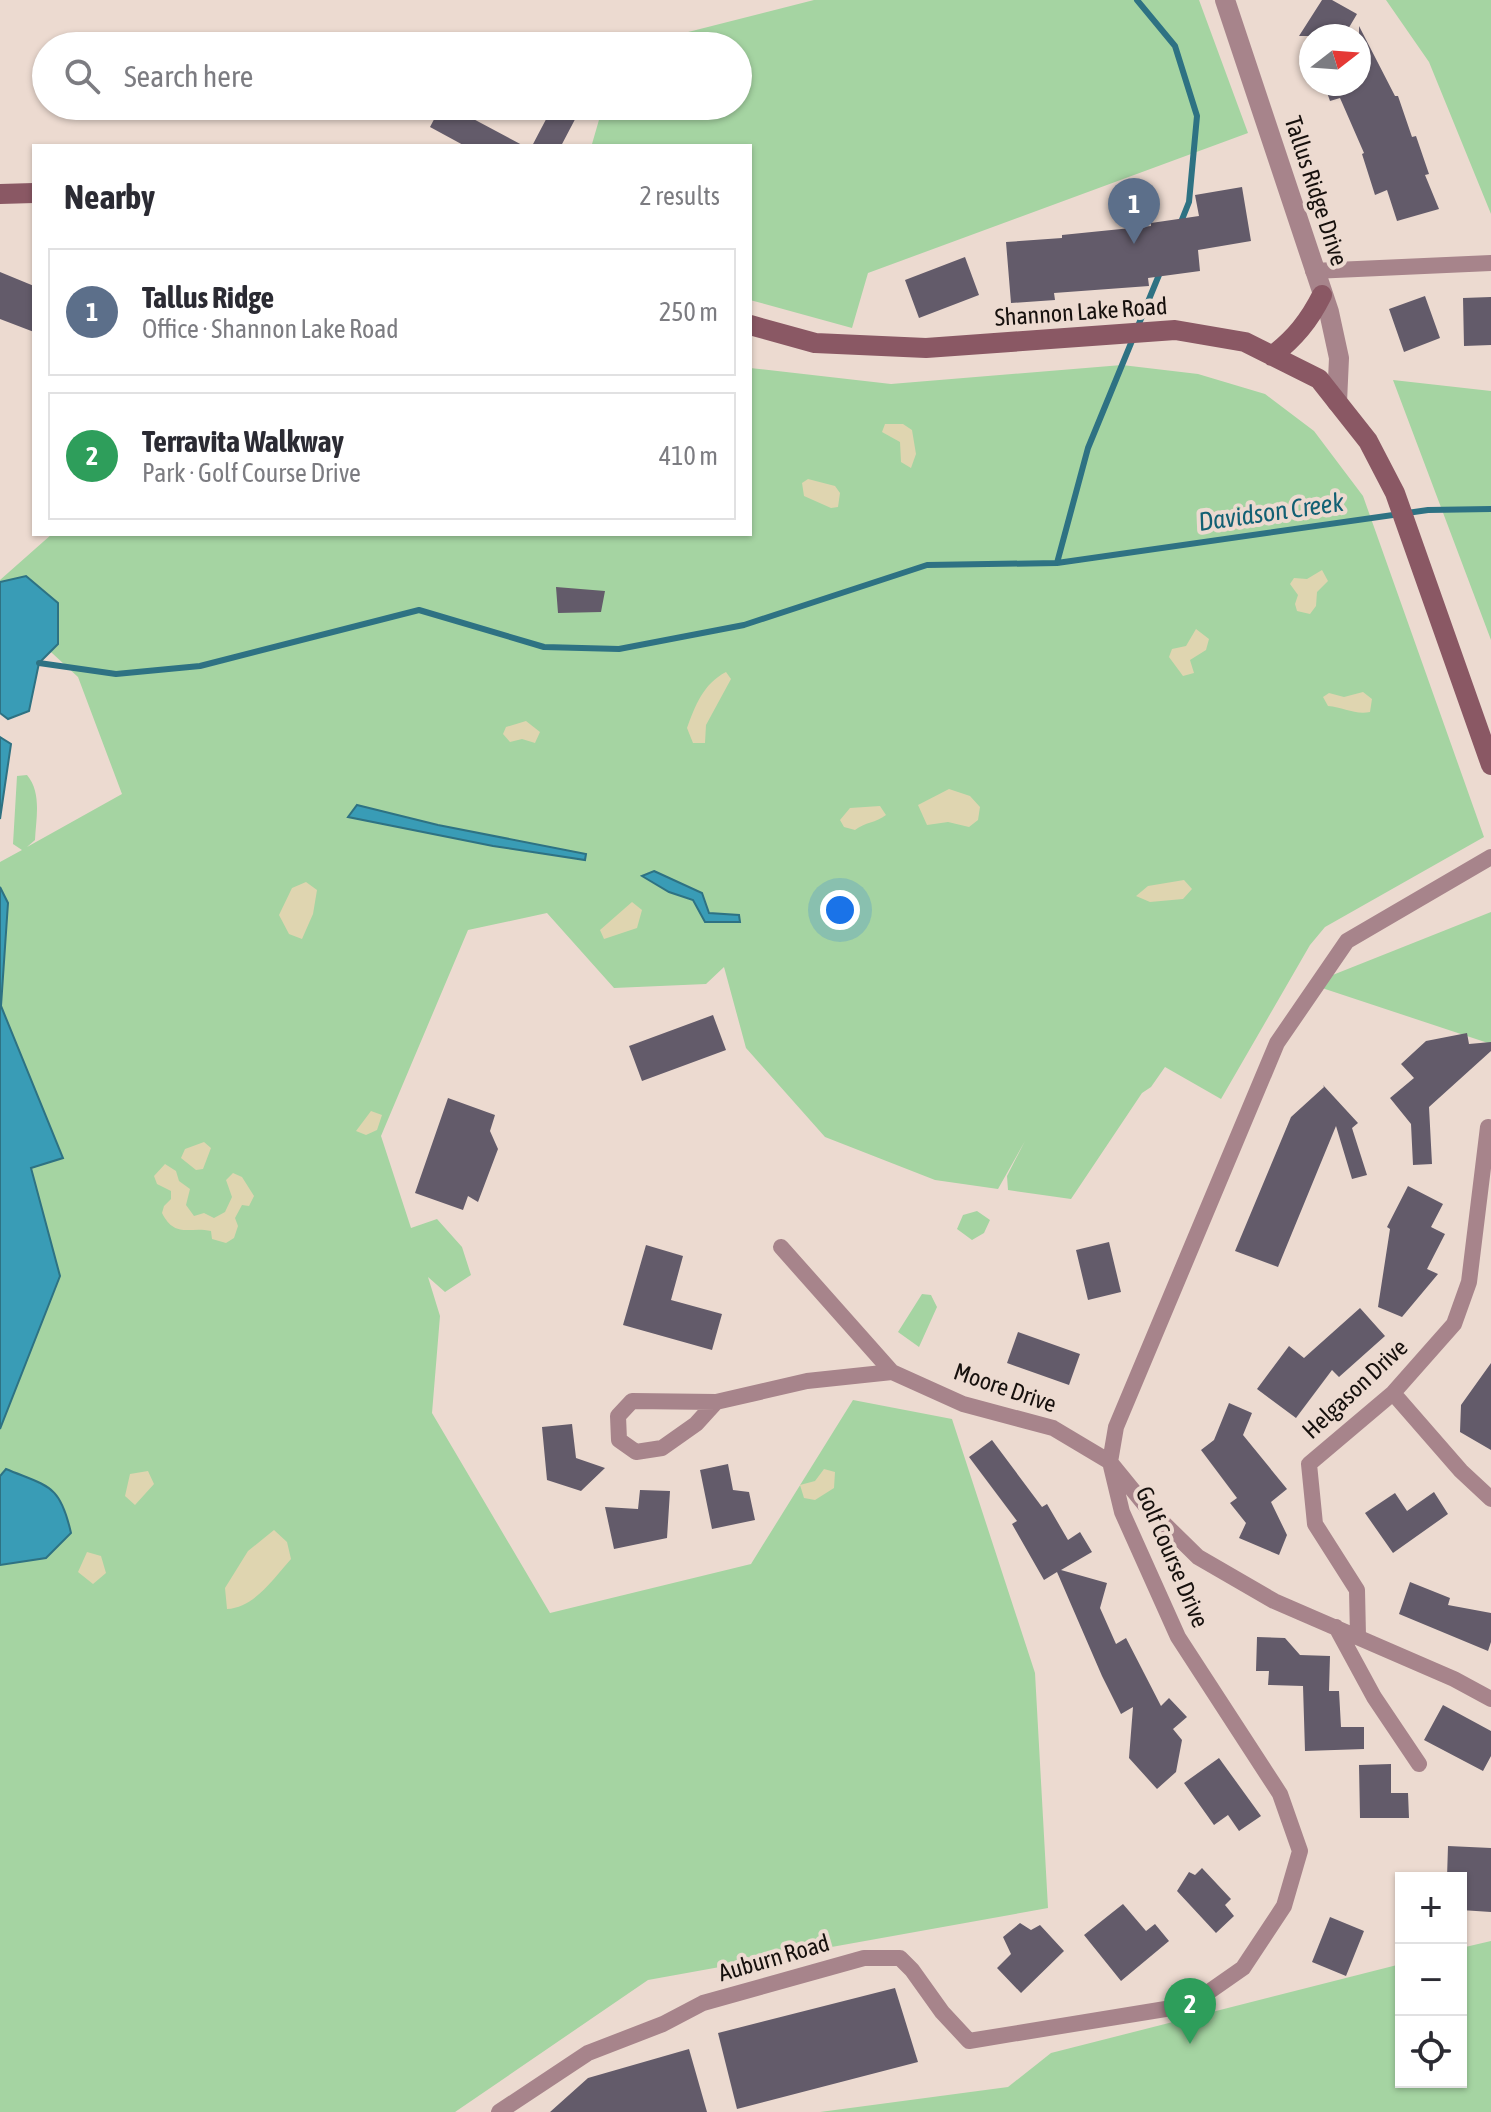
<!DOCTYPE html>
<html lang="en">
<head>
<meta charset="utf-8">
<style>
  :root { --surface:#fff; --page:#f7f7f7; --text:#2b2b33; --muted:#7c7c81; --line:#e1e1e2; --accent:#7e6e0a }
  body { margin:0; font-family:"Asap Condensed",sans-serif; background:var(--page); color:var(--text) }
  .controls { position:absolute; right:24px; bottom:24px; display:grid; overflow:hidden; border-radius:0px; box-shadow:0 2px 6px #0004 }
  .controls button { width:72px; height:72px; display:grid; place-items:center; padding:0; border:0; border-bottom:2px solid var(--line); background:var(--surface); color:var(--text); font:40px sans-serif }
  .compass { position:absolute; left:1299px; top:24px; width:72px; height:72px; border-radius:50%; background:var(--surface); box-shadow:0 2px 6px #0004; rotate:73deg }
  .you { position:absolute; left:840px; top:910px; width:28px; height:28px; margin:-20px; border:6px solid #fff; border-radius:50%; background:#1a73e8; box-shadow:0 0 0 12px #1a73e833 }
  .badge { display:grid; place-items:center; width:52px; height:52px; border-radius:50%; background:var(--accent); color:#fff; font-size:26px; font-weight:700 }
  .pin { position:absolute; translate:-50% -66px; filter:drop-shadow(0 2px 4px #0008) }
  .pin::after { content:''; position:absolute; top:42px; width:28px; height:24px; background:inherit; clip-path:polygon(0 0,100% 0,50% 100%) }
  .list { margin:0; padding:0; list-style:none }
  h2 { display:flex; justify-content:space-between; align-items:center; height:104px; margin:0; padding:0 32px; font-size:34px }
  h2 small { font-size:26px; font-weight:400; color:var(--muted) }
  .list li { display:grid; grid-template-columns:52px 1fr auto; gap:24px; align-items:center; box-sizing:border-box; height:128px; margin:0 16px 16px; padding:0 16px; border:2px solid var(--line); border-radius:0px }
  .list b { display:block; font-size:30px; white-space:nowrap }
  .list p { margin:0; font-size:26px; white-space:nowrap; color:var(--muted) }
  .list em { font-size:26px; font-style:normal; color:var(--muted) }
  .icon { flex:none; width:44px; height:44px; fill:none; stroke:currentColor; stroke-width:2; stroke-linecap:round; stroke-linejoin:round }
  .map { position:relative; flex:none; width:1491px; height:2112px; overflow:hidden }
  .search { position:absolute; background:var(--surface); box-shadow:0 2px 6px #0004; left:32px; top:32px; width:720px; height:88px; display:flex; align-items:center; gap:20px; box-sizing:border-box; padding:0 28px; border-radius:44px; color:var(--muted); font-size:30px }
  .panel { position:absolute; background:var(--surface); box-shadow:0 2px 6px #0004; left:32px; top:144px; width:720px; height:392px; border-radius:0px }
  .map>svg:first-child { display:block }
  .green { fill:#a5d4a2 }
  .sand { fill:#dfd5b0 }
  .water { fill:#399cb6; stroke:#2e7283; stroke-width:2 }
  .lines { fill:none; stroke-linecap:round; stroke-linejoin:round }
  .stream { stroke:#2e7283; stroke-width:6 }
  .building { fill:#635b6a }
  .minor { stroke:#a7848b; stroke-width:16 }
  .tertiary { stroke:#a7848b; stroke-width:20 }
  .secondary { stroke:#8a5864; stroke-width:20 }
  .labels { text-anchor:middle; stroke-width:8; stroke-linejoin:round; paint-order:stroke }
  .street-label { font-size:24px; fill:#16100d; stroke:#ecdad0 }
  .water-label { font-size:26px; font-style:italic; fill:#126073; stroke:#ecdad0 }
</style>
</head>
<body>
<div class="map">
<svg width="1491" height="2112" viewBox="0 0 1491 2112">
  <rect width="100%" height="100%" fill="#ecdad0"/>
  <path class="green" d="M814 0H1199L1248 133 868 273 852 328 750 300V146H594L592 144 603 106H738V46H633Z
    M1386 0H1491V214L1429 62Z
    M1122 365 1198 374 1265 394 1314 431 1363 496 1484 837 1325 927 1310 945 1221 1099 1165 1067 1151 1087 1142 1093 1071 1199 1008 1190 1007 1176 1025 1141 998 1189 935 1180 825 1137 746 1048 724 967 706 984 614 988 547 913 468 930 381 1136 411 1228 437 1219 462 1247 471 1275 445 1292 428 1277 440 1316 432 1413 550 1613 751 1564 853 1400 952 1419 1035 1673 1048 1908 648 1980 455 2112H0V1429L60 1276 31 1168 63 1157 1 1006 8 903 0 887V862L22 850 13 844 17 776 27 775C42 793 36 818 35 840L27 847 122 794 78 677 0 605V580L52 534H750V368L891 384Z
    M1393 380 1491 391V640Z
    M1491 912V1044L1310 984Z
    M977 1211 990 1220 984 1233 972 1240 957 1229 963 1215Z
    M922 1294 931 1295 937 1307 919 1347 898 1332Z
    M1491 1941V2112H820L1008 2087 1051 2053 1401 1964V2082H1461V1948Z"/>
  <path class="sand" d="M885 424H903L912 430 916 454 911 468 901 462 900 442 882 432Z
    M808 479 835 486 840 493 838 507 831 508 804 496 802 483Z
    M1322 570 1328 581 1317 592 1316 606 1310 614 1297 611 1295 604 1298 595 1290 584 1294 578 1307 579Z
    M1196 629 1209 639 1206 650 1190 660 1194 673 1183 676 1169 657 1172 649 1186 646Z
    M726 672 731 679 706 725 705 743H693L687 728C695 706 703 684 726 672Z
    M1363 692 1372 699 1370 712C1355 715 1343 707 1328 706L1323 697 1329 693 1344 697Z
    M526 721 540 732 535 743 522 739 510 742 503 734 506 727Z
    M949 789 970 796 980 807 978 820 969 827 948 822 927 825 918 805Z
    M880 806 886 815C876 823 865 822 855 830L844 827 840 820 850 808Z
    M1184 880 1192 889 1183 899 1150 902 1136 896 1148 886Z
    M306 882 317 890 313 914 302 939 289 934 279 915 292 888Z
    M632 902 642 910 637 928 604 939 600 930Z
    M371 1111 382 1115 377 1130 366 1135 356 1131Z
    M204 1142 211 1148 203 1169 196 1170 181 1158 185 1149Z
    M165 1164 176 1171 179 1181 190 1189 186 1205 194 1216 204 1213 214 1218 225 1212 232 1197 226 1180 233 1173 242 1177 254 1196 249 1206 242 1205 235 1218 238 1226 234 1238 226 1243 212 1239 211 1231C190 1226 175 1239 162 1213L164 1206 171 1199V1191L157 1184 154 1176Z
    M824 1469 835 1472 834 1488 815 1500 804 1498 800 1485 815 1481Z
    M148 1471 154 1484 135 1505 125 1496 130 1474Z
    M274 1530 287 1542 291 1559C273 1579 255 1607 227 1609L225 1588 248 1551Z
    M87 1552 101 1556 106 1573 93 1584 78 1572Z"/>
  <path class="water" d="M26 576 58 603V644L39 663 29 711 8 719 0 713V582Z
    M0 737 11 744 0 819Z
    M357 805 438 825 586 854 585 860 493 846 348 817Z
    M654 871 702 893 709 913 739 915 740 922H705L693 900 669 892 642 876Z
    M0 887 8 903 1 1006 63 1158 31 1168 60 1276 0 1429Z
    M6 1469C49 1487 60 1484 71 1533L46 1558 0 1565V1476Z"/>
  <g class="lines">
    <path class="stream" d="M1137 0 1175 46 1197 116 1189 202 1181 222
      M1057 563 1088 448 1161 270
      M39 663 116 674 200 666 419 610 544 647 619 649 744 625 927 565 1057 563 1428 510 1491 509"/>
  </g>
  <path class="building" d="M1322 0H1332L1357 14 1344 36H1299Z
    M1359 26 1395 96H1398L1412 137 1416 136 1429 174 1425 175 1439 209 1397 221 1387 190 1375 195 1362 154 1364 153 1340 98 1330 101 1324 84H1359Z
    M441 106H449L524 146H465L430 127Z
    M553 106H582L561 146H532Z
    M1242 187 1251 241 1198 250 1200 271 1148 278 1149 286 1054 293 1055 300 1011 303 1006 242 1062 238V235L1151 226V223L1199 216 1195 195Z
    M965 257 979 295 919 318 905 280Z
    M0 272 34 286V332L0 319Z
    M1425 296 1440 338 1404 352 1389 309Z
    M1491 297V345L1464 346 1463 298Z
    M556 587 605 591 601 612 558 613Z
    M713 1015 726 1050 642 1081 629 1046Z
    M1467 1033 1469 1044 1491 1042V1051L1429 1107 1432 1164 1413 1165 1411 1124 1390 1098 1414 1078 1401 1064 1426 1041Z
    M1323 1085 1358 1123 1352 1128 1367 1175 1352 1179 1336 1126 1278 1267 1235 1251 1291 1117 1324 1087Z
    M448 1098 495 1115 490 1131 498 1149 478 1202 468 1196 463 1210 415 1193Z
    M1408 1186 1443 1204 1431 1227 1445 1234 1427 1269 1438 1274 1402 1317 1378 1307 1390 1229 1387 1227Z
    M1109 1242 1121 1292 1088 1300 1076 1250Z
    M646 1245 683 1256 671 1300 722 1314 712 1350 623 1325Z
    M1360 1308 1385 1336 1339 1377 1332 1370 1296 1418 1257 1389 1289 1346 1304 1358Z
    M1018 1332 1080 1354 1069 1385 1007 1363Z
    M1491 1363V1450L1460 1432 1461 1405Z
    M1229 1403 1252 1413 1243 1435 1287 1489 1271 1502 1287 1535 1279 1555 1239 1538 1246 1523 1230 1503 1237 1498 1201 1450 1214 1440Z
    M572 1424 576 1458 605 1468 581 1491 547 1480 542 1427Z
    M992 1440 1042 1507 1047 1504 1068 1540 1080 1532 1092 1552 1061 1570 1107 1583 1100 1608 1116 1644 1126 1638 1161 1706 1169 1698 1187 1717 1173 1729 1182 1740 1176 1772 1157 1789 1129 1758 1133 1707 1121 1714 1102 1676 1057 1572 1044 1580 1012 1524 1017 1521 969 1457Z
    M728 1464 733 1490 749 1492 755 1520 712 1529 700 1470Z
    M640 1490 670 1491 667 1538 614 1549 605 1507 638 1509Z
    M1434 1492 1448 1514 1393 1553 1365 1513 1395 1493 1407 1511Z
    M1410 1582 1450 1598 1448 1605 1491 1613V1642L1488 1651 1399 1614Z
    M1257 1637 1285 1638 1300 1655 1330 1656 1329 1691H1339L1341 1727H1364V1749L1305 1751 1303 1686 1268 1685 1269 1671H1256Z
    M1443 1705 1491 1731V1756L1483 1771 1424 1740Z
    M1219 1758 1261 1816 1239 1831 1228 1815 1214 1825 1184 1783Z
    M1391 1764V1793H1408L1409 1818H1360L1359 1765Z
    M1448 1846 1491 1848V1912L1461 1910V1878H1447Z
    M1202 1868 1231 1899 1225 1905 1234 1916 1216 1933 1177 1891 1189 1872 1195 1875Z
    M1123 1904 1146 1931 1155 1924 1169 1941 1121 1981 1084 1935Z
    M1330 1917 1364 1931 1346 1976 1312 1962Z
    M1020 1923 1031 1930 1040 1925 1064 1951 1021 1993 997 1968 1011 1954 1003 1937Z
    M895 1988 918 2062 737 2109 718 2033Z
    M689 2049 707 2112H550L588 2078Z"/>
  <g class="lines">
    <path class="minor" d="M1313 271 1491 263
      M781 1247 892 1372
      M1393 1393 1461 1471 1491 1499
      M716 1402 696 1424 662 1448 636 1452 619 1440 618 1416 632 1401 716 1402 807 1381 892 1372 963 1404 1053 1428 1110 1462 1145 1505 1198 1557 1274 1601 1454 1679 1491 1699
      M1336 1627 1374 1697 1419 1764
      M1358 1636 1357 1590 1315 1524 1309 1464 1393 1393 1454 1324 1469 1282 1488 1127
      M499 2112 588 2053 663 2024 703 2003 864 1958H900L912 1970 942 2012 969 2041 1190 2005 1243 1968 1284 1906 1300 1851 1280 1794 1178 1637 1122 1512 1110 1462 1116 1427 1277 1043 1347 941 1491 857"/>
    <path class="tertiary" d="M1225 0 1329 312 1339 358 1337 402"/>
    <path class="secondary" d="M0 194 34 193
      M750 325 815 343 926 348 1175 330 1245 342 1319 379 1368 441 1395 493 1491 765
      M1272 356C1295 338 1309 321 1322 295"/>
  </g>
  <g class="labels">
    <g class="street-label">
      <text transform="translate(1316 191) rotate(72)" y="8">Tallus Ridge Drive</text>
      <text transform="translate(1081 312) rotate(-4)" y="8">Shannon Lake Road</text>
      <text transform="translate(1005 1388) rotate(19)" y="8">Moore Drive</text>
      <text transform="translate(1355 1389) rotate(-43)" y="8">Helgason Drive</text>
      <text transform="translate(1172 1557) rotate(67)" y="8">Golf Course Drive</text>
      <text transform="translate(774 1958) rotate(-16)" y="8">Auburn Road</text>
    </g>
    <g class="water-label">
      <text transform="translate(1271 512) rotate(-8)" y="9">Davidson Creek</text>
    </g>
  </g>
</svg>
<div class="controls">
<button>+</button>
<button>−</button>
<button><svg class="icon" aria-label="locate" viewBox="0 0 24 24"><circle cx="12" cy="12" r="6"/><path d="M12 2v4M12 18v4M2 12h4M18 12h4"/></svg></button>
</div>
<svg class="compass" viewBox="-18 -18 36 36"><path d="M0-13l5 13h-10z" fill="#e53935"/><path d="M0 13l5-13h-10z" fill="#7c7c81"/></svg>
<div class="you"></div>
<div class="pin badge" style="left:1134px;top:244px;background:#5c6f8a">1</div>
<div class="pin badge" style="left:1190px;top:2044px;background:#2e9e5b">2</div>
<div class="search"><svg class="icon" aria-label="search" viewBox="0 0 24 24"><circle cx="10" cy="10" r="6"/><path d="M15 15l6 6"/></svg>Search here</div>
<section class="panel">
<h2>Nearby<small>2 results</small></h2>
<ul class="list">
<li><span class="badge" style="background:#5c6f8a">1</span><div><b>Tallus Ridge</b><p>Office · Shannon Lake Road</p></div><em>250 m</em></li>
<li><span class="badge" style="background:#2e9e5b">2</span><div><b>Terravita Walkway</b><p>Park · Golf Course Drive</p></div><em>410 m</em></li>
</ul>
</section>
</div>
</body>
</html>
